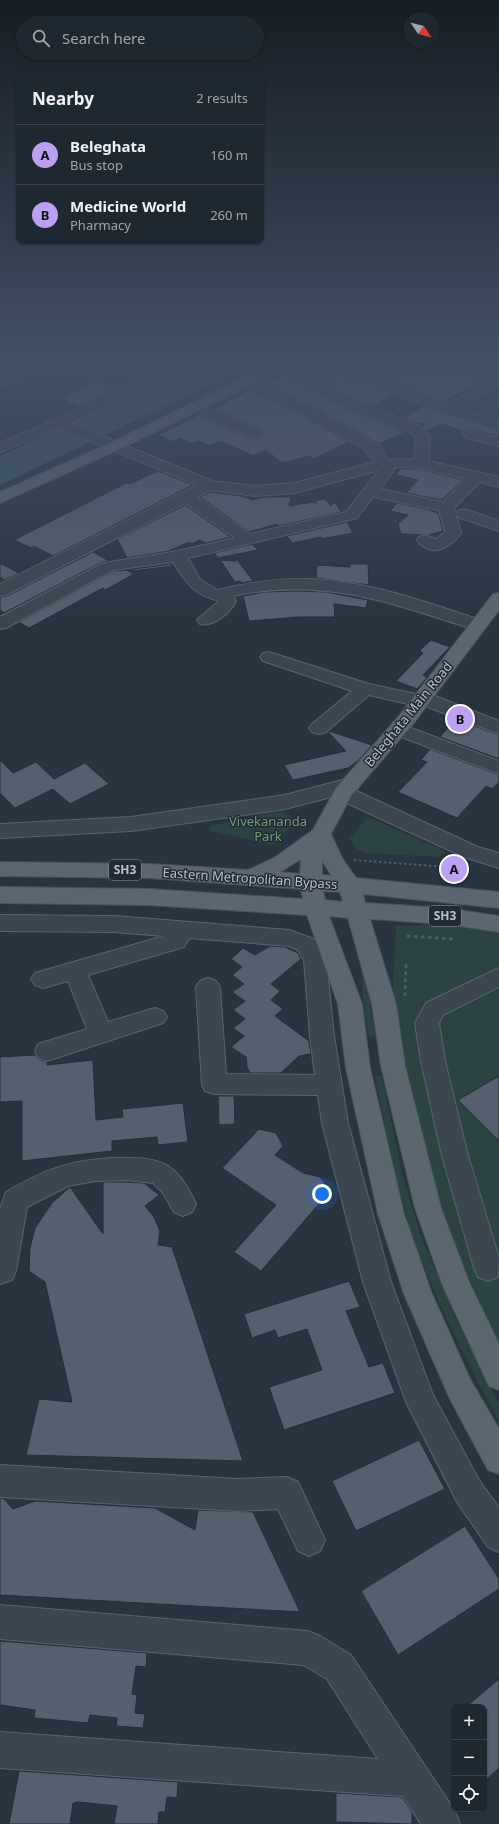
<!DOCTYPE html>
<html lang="en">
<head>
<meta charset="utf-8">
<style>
  :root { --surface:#1e2831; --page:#263039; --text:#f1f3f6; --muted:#a1a6ab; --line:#3c444d; --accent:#bca0f2 }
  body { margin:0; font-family:"Noto Sans",sans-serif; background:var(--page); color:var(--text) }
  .controls { position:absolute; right:12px; bottom:12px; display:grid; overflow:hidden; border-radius:8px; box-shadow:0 1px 3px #0004 }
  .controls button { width:36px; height:36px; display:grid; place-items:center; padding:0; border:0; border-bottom:1px solid var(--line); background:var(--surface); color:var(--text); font:20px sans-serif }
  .compass { position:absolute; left:403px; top:12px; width:36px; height:36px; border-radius:50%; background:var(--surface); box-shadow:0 1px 3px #0004; rotate:125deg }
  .you { position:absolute; left:322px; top:1194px; width:14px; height:14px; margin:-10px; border:3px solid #fff; border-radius:50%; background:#1a73e8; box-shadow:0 0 0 6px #1a73e833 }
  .badge { display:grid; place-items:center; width:26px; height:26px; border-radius:50%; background:var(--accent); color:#111; font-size:13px; font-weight:700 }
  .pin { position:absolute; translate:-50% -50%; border:2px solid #fff; box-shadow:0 1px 4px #0006 }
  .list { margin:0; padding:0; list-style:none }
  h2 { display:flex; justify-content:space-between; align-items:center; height:52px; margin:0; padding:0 16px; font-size:17px }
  h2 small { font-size:13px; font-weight:400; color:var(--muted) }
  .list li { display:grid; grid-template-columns:26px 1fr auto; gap:12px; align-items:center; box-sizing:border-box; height:60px; padding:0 16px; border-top:1px solid var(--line) }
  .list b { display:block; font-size:15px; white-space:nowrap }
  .list p { margin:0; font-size:13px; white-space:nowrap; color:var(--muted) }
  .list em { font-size:13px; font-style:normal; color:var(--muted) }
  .icon { flex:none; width:22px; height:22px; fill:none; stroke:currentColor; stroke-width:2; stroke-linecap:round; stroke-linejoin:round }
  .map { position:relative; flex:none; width:499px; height:1824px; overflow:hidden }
  .search { position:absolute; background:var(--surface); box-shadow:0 1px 3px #0004; left:16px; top:16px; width:248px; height:44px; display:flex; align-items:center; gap:10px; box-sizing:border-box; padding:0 14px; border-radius:22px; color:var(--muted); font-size:15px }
  .panel { position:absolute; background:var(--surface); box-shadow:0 1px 3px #0004; left:16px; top:72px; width:248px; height:172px; border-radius:8px }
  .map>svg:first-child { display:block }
  .green { fill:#2b4343 }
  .water { fill:#3f5469 }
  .building { fill:#54606e; stroke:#232d38 }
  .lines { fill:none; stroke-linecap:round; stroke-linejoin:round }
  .minor-casing { stroke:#5a646e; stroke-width:2 }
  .major-casing { stroke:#49525d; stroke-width:2 }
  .path-far1 { stroke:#4a6061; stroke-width:2; stroke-dasharray:2.5 2.5; stroke-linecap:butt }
  .path { stroke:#4a6061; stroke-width:3; stroke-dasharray:3.5 3.5; stroke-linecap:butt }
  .minor { fill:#3c4651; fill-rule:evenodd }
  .major { fill:#5b6671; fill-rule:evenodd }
  .labels { text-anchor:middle; stroke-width:3; stroke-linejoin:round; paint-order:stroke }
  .shield { fill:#212b36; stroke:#8b949e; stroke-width:1 }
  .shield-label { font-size:12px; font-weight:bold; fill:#b9c1cb }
  .street-label { font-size:13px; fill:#b9c1cb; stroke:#212b36 }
  .park-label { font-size:13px; fill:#729b78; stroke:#212b36 }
</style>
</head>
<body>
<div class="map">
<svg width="499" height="1824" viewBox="0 0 499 1824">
  <rect width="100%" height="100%" fill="#283541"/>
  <path class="green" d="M499 384V419L469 408 465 404Z
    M280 811 298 820 272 845 208 830 211 826Z
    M368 817 446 852 439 857 367 853C358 851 352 848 350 838Z
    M360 923 368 966 370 1002 375 1035 372 1038 368 1035 363 1002Z
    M396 925 446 926 499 932V1346L443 1220 402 1064 392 1001Z
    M377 1075 382 1077 403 1177 421 1236 458 1324 499 1404V1422C467 1362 435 1301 413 1237 396 1185 386 1131 375 1077Z"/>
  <path class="water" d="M203 363H256L0 485V456Z"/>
  <path class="building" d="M358 363H455L464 370 479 373 483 372 485 368 480 363H499V370L444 402 353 366Z
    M301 367 329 378 338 373 392 394 373 406 356 399 297 369Z
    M282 375 344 407 405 432 379 444 315 408 263 384Z
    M96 380 117 388 78 406 60 398Z
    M249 390 303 416 349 442 314 459 308 456 282 463 266 450 253 456 221 441 208 446 199 441 192 444 180 438 174 442 158 435 198 415 250 438H261L264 435 262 430 213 409Z
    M423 406 499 431V436L469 429 462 431 442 424 427 431 423 427 425 422 420 424 403 418Z
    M400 469H421L463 480 442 500 406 493 418 480 396 475Z
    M158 471 193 485 53 556 34 546 31 548 14 540 126 483 130 484Z
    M211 492 241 496 253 500 264 497H291L289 506 312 502 316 503 317 500 325 499 331 506 335 502 341 512 279 526 277 524 249 532 200 497Z
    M397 503 432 510 431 511 438 513 443 531 428 535 401 534 398 524 408 515 390 511Z
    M185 505 231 537 206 543 199 540 192 544 189 542 169 551 127 558 117 539Z
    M347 522 353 533 321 539V537L292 543 287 536Z
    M252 544 258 550 218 558 214 553Z
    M93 552 109 561 102 562 4 613 0 610V597L7 596Z
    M235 557 251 578 253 581 241 583 240 581 235 582 220 560 236 561Z
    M0 563 19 573 5 580 0 577Z
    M171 564 172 566 134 571 133 569Z
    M350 564H368L369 585 316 578 317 565 350 567Z
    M126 570 134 574 105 590 103 588 29 628 19 622 113 571Z
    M296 591 325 592 368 600 366 608 334 604 335 617H300L249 621 243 596 265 592Z
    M431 640 450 647 423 675 427 677 425 680 417 689 396 681 423 653 419 651Z
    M455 719 499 735V759L440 737Z
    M329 731 372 745 358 761 348 768 293 780 284 765 346 751 328 732Z
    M430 749 499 775V782L492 789 486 786 457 818 398 792 427 762 421 760Z
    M0 760 13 773 36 762 54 779 85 763 109 784 70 804 53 789 15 808 0 793Z
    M270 946 285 947 298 953 301 959 271 984 280 991 271 1000 283 1009 275 1016 309 1041 311 1054 299 1056 281 1073H250L247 1067 246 1057 231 1047 244 1036 233 1028 245 1019 233 1010 245 1001 232 992 244 984 232 975 242 967 231 959 243 948 255 955Z
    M35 1055 38 1059 47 1062V1065L93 1060 96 1120 123 1117 122 1109 183 1103 188 1142 158 1145 157 1137 112 1141V1151L22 1161V1101L0 1102V1057Z
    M499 1076V1141L458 1100Z
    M218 1096H234L235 1124 219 1125Z
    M259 1129 276 1133 283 1146 275 1155 303 1173 320 1177 330 1191 261 1271 234 1252 276 1205 222 1168Z
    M103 1182H125L144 1183 159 1195 145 1206 154 1217 160 1231 158 1245 172 1247 243 1461 26 1455 39 1399 72 1402 45 1282 29 1271 30 1248 35 1228 52 1203 70 1187 103 1234Z
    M349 1281 360 1307 346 1311 369 1367 383 1363 395 1393 284 1430 269 1387 322 1370 307 1329 278 1338 275 1330 252 1338 244 1314Z
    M419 1440 445 1489 356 1531 332 1481Z
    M0 1498 4 1499 13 1509 35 1501 155 1508 195 1530 198 1510 253 1512 300 1612 0 1595Z
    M465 1526 499 1579V1589L398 1655 361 1591Z
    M0 1641 147 1653 146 1667 136 1666 132 1694 137 1695 135 1713 145 1714 143 1728 116 1726 117 1718 90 1715 88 1723 34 1718 35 1710 0 1705Z
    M499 1679V1768L484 1782V1707H466Z
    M19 1771 178 1782 177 1798 167 1797 165 1812H159L158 1824H114L117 1806 78 1802 73 1803 70 1824H9Z
    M336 1793 402 1797 412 1812V1824L336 1822Z"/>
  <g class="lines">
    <g class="minor-casing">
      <path id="minor" d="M40 363H59L57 366 36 374H27L0 387V378L17 369H26Z
        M172 363H189L187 366 71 423 212 481 255 486 294 483 375 462 367 453V451L304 415 241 385 239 382 241 379 246 378 314 409 380 446 382 449 381 452 389 460 414 459 416 437 410 432 345 406 273 369 271 366 273 363H282L355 400 420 426 430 436 429 461 499 477V487L480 482 454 508 461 533C451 548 430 559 417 540L419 537 425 535 436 539 445 532 439 510 373 497 357 518 188 558 200 579 217 590C247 583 277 578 308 579 368 580 427 603 484 621L487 625 484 629 478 630 472 629C389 602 321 577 233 596L236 601C230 613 214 627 200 624L197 620 219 601C193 594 188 585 173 562L113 570 6 628 0 629V617L103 563 178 551 235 538 185 503 6 595 0 596V584L197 485 59 428 0 452V443L54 420ZM400 467 421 468 466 479 443 502 380 489 394 470V468ZM379 470 346 512 250 534 197 497 211 490 255 496 294 493Z
        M322 363H341L448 405 494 375 499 374V384L460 409 499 421V430L444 413 324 366Z
        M456 363C465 363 478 360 484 368L482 371C474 373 461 369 456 363Z
        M195 403 261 431 263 434 261 437H251L190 410 188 407 190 404Z
        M469 430 499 438V446L464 437 462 434 464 431Z
        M464 509 499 521V531L458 517 456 514 458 511Z
        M269 652 369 684 416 694 423 692 430 694 499 721V734L425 706 421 707 369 695 326 732 319 734 312 732 309 728 312 724 352 691 263 661 260 657 263 653Z
        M398 723 499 761V774L391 733 388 729 391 725Z
        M350 778 357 780 360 785 357 790H354L478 847 499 853V868L464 857 336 798 335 796 285 809 131 831 0 838V824L131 817 285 795Z
        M0 915 114 916 289 930 314 939 319 944 326 960 334 1036 348 1123 391 1282 433 1395 479 1480 499 1508V1552L488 1547 457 1502 406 1402 363 1282 322 1123 318 1095 214 1094 205 1091 202 1084 196 987 200 981 208 978 216 981 220 987 226 1074 315 1075 310 1036 304 960 298 950 289 946 189 938 184 947 88 975 108 1022 155 1008 163 1011 167 1017 163 1023 47 1061 38 1058 35 1051 38 1044 87 1029 68 981 43 988 35 985 31 979 35 973 164 936 114 932 0 931Z
        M499 968V987L443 1015 439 1023 445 1061 467 1152 499 1258 498 1277 488 1281 478 1277 474 1268 441 1152 421 1061 415 1023 426 1003Z
        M111 1158C159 1157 175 1159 196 1204L192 1212 183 1216 174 1212 163 1193 153 1183 127 1180 95 1181 68 1186 27 1207 16 1271 12 1280 0 1284V1209L6 1192C44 1170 67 1161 111 1158Z
        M0 1465 238 1479 287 1477 298 1482 325 1540 320 1551 309 1556 298 1551 278 1509 238 1511 0 1497Z
        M0 1605 308 1631 320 1636 351 1655 455 1811 460 1824H421L403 1796 0 1768V1732L378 1759 327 1679 303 1665 0 1639Z"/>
    </g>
    <g class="major-casing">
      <path id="major" d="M275 363H292L290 366 120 449 0 503V492L110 443Z
        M499 593V610L413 724 351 796 331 834 342 858 356 878 499 892V908L363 894 365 903 445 908 499 916V932L445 924 370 919 396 1004 405 1066 441 1208 469 1282 499 1344V1390L489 1386 442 1284 415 1208 381 1066 372 1004 348 918 329 916 362 1004 370 1068 404 1214 432 1294 470 1379 499 1429V1474L488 1470 450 1399 404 1294 378 1214 346 1068 338 1004 307 915 148 905 0 903V887L148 889 303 899 301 889 150 878 0 876V862L150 864 248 870 274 858 313 830 336 788 399 716 493 594ZM301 859 300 874 280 872ZM322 861 332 876 322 875ZM323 891 340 892 343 902 325 900Z"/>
    </g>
    <path class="path-far1" d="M354 860 447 867H460L459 864"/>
    <path class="path" d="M407 936 454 939
      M405 996 406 962"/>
    <use href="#minor" class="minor"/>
    <use href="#major" class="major"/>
  </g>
  <linearGradient id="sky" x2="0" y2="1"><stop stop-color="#161d24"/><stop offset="0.59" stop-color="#425165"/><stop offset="1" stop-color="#425165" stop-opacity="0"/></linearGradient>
  <rect width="499" height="618" fill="url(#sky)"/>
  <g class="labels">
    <g class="shield">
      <rect x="109" y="860" width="32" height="20" rx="3"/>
      <rect x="429" y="906" width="32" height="20" rx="3"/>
    </g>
    <g class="shield-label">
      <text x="125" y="874">SH3</text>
      <text x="445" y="920">SH3</text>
    </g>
    <g class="street-label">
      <text transform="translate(408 714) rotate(-51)" y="5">Beleghata Main Road</text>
      <text transform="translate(250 878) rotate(4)" y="5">Eastern Metropolitan Bypass</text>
    </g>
    <g class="park-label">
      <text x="268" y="826">Vivekananda<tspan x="268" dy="15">Park</tspan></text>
    </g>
  </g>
</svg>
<div class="controls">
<button>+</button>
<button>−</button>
<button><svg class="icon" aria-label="locate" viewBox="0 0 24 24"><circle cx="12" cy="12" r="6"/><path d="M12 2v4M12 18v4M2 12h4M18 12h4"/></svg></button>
</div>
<svg class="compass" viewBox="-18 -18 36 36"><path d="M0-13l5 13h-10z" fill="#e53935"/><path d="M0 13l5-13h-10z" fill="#a1a6ab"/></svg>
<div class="you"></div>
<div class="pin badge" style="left:454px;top:869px">A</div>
<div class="pin badge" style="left:460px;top:719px">B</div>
<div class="search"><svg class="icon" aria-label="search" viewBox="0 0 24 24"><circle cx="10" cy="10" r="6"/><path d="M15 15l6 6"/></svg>Search here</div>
<section class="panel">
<h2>Nearby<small>2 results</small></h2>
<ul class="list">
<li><span class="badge">A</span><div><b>Beleghata</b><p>Bus stop</p></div><em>160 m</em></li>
<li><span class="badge">B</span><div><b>Medicine World</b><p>Pharmacy</p></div><em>260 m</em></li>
</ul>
</section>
</div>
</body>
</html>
